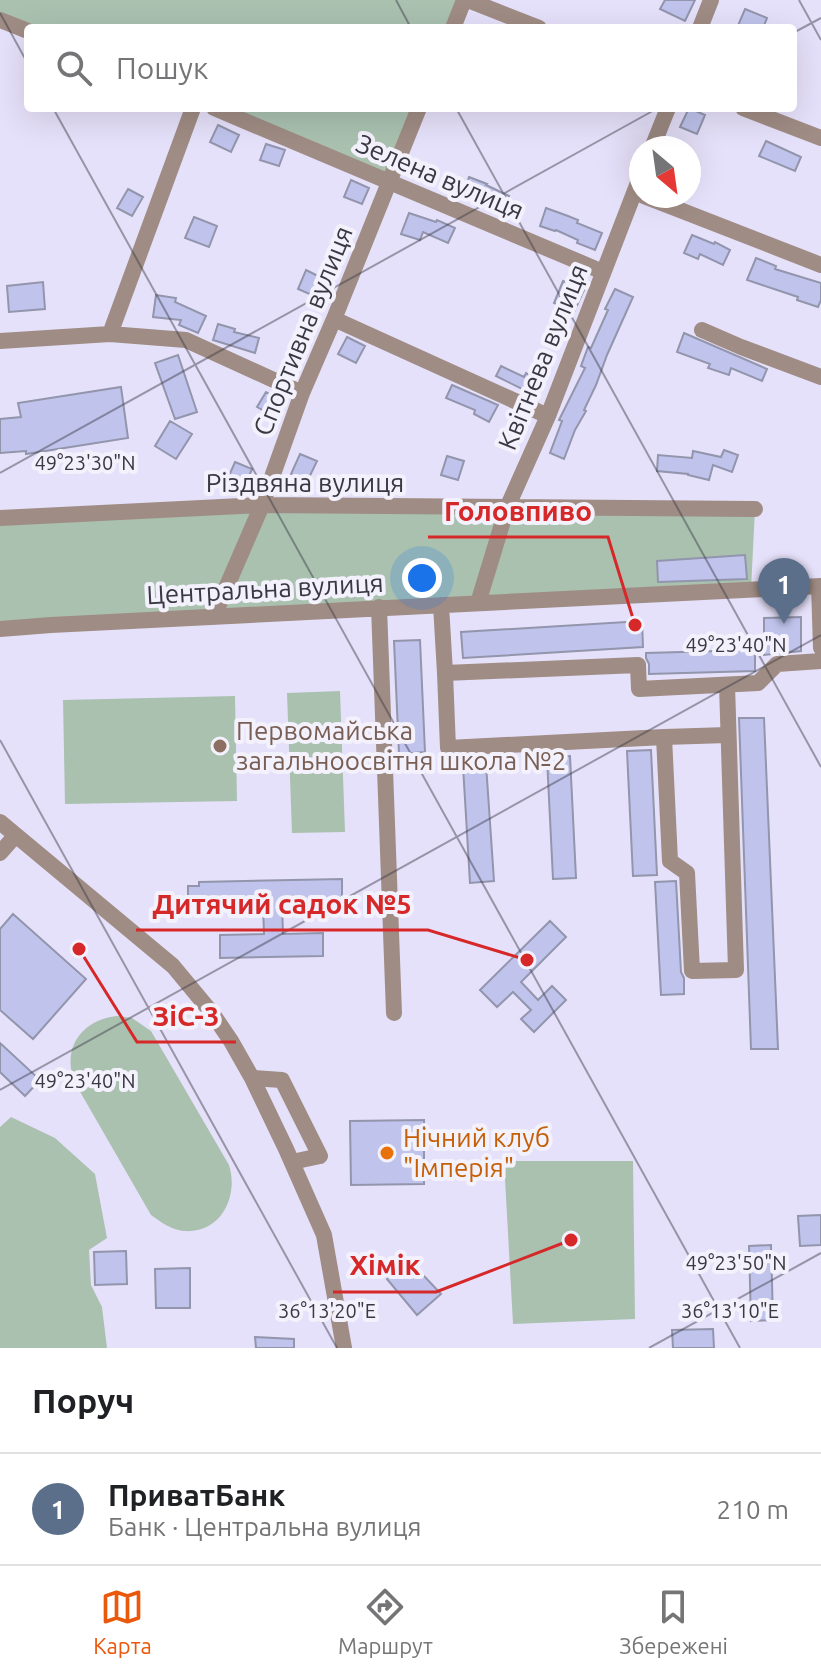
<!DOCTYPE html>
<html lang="uk">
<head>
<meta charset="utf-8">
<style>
  :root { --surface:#fff; --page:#f2f2f2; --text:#202124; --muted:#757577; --line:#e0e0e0; --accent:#ea580c }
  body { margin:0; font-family:Ubuntu,sans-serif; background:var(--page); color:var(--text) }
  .compass { position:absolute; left:629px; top:136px; width:72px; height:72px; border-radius:50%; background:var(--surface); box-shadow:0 8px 32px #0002; rotate:151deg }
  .you { position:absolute; left:422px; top:578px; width:28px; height:28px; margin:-20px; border:6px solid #fff; border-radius:50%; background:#1a73e8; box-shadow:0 0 0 12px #1a73e833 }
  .badge { display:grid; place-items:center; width:52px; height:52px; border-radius:50%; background:var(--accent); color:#fff; font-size:26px; font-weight:700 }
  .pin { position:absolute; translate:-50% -66px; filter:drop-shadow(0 2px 4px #0008) }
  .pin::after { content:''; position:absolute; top:42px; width:28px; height:24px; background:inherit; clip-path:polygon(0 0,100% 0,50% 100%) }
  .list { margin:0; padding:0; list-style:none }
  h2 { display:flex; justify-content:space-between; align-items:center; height:104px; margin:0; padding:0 32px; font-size:34px }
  h2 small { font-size:26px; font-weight:400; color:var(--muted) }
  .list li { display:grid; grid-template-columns:52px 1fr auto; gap:24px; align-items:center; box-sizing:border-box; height:112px; padding:0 32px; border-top:2px solid var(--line) }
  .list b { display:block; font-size:30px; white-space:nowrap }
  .list p { margin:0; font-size:26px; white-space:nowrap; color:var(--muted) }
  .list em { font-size:26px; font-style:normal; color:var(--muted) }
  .icon { flex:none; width:44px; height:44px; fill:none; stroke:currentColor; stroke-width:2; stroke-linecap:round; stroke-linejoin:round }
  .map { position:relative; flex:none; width:821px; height:1348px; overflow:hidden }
  .search { position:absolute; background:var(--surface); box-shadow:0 8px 32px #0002; left:24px; right:24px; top:24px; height:88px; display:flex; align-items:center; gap:20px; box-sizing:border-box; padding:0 28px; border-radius:8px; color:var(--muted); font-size:30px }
  .sheet { height:216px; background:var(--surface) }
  nav { display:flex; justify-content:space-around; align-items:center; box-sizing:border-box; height:112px; border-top:2px solid var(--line); background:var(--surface); font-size:22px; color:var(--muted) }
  nav a { display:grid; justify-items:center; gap:4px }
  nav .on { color:var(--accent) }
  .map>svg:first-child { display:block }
  .green { fill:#aac1b0 }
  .building { fill:#c0c4ec; stroke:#9295ac; stroke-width:2 }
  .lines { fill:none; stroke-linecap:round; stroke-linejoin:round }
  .minor { stroke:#9f8c84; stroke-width:16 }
  .ticks { fill:none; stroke:#3a3842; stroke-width:2; stroke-opacity:0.45 }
  .education-dot { fill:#8d6e63; stroke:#f3f1fb; stroke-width:3 }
  .food-dot { fill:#e8710a; stroke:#f3f1fb; stroke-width:3 }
  .labels { text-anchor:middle; stroke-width:8; stroke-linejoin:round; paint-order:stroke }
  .street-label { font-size:26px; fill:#3a3842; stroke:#f3f1fb }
  .education-label { font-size:26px; fill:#785e54; stroke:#f3f1fb; text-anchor:start }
  .food-label { font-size:26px; fill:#c56008; stroke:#f3f1fb; text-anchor:start }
  .ticks-label { font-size:20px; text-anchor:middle; fill:#3a3842; stroke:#f3f1fb; stroke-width:8; stroke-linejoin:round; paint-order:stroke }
  .leader { fill:none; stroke:#d62828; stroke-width:3 }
  .callout-dot { fill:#d62828; stroke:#f3f1fb; stroke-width:3 }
  .callout-label { font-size:28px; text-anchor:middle; font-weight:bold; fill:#d62828; stroke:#f3f1fb; stroke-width:8; stroke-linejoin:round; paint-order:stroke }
</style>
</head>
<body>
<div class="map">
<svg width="821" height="1348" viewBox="0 0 821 1348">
  <rect width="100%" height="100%" fill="#e6e1fa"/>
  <path class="green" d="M0 0H464L453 28H28L0 20Z
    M214 108H419L388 182Z
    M262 505 755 509 751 589 0 629V518Z
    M340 691 345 832 292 833 287 693Z
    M235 696 237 801 65 804 63 700Z
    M117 1016 132 1018 151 1031 229 1165C239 1196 221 1234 184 1231 171 1230 161 1222 151 1215L75 1083C61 1049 81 1020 117 1016Z
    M11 1117 55 1138 95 1174 107 1238 89 1250 91 1285 102 1307 107 1348H0V1127Z
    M504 1161H633L635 1319 513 1324Z"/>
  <path class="building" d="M665 0H695L685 21 660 9Z
    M745 9 767 18 763 28H737Z
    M689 108 705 115 697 134 680 127Z
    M218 125 239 135 231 152 210 142Z
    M766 141 801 157 795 171 759 156Z
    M266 144 285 150 279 166 260 160Z
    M469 177 487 184 486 185 509 196 501 211 463 194Z
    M351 180 369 188 362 204 344 197Z
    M128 189 143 197 132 216 117 208Z
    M546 208 568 216 578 220 577 223 602 233 595 250 577 243 578 240 556 230 555 231 540 226Z
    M409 213 436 222 437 220 455 228 448 243 423 232 420 240 401 234Z
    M194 217 217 226 209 247 185 238Z
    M692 235 714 244 715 242 730 250 723 265 700 254 698 259 684 253Z
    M756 258 776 266 775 269 821 283V300L818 307 797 300 798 297 747 280Z
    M306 270 322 278 314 296 298 289Z
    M563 281 584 290 574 312 554 303Z
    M43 282 45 309 9 312 7 286Z
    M615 289 633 297 607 355 596 385 584 410 586 411 575 430 564 459 550 453 562 421 559 420 585 368 581 366 588 347 591 348 608 310 605 309Z
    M156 295 176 298 175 302 206 316 198 333 179 325 181 320 153 317Z
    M218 324 235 329 234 332 259 338 255 353 213 340Z
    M684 333 767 369 762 381 731 368 729 375 708 368 710 364 677 352Z
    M347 337 365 346 356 363 338 354Z
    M178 355 197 412 175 419 155 363Z
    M501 366 524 377 526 373 537 379 530 393 496 376Z
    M452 385 498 405 489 422 474 414 475 410 446 398Z
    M121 387 128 438 26 454V451L0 453V419L21 417 18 403Z
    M266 392 282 401 273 416 257 407Z
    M170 421 192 434 176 459 155 446Z
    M724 450 738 455 732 472 713 465 709 480 688 475V474L657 471 658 455 692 458 693 451 721 457Z
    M300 454 317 461 307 482 291 474Z
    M447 456 464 461 458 480 441 475Z
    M235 462 252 469 245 486 228 478Z
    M745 555 747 579 658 582 657 561Z
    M801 617V651L764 655V618Z
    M642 621 643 647 463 658 461 632Z
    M420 640 425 752 399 754 394 641Z
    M755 650V671L649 674V664L646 658V653Z
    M739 718H764L778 1049H751Z
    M651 750 657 875 633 876 627 751Z
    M570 756 576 878 553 879 547 758Z
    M486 764 494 881 470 883 463 766Z
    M342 879V904L282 905 283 934 323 933V956L220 958V935L264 934 263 905 200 906V902H188V886H199V882Z
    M676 881 681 972 684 978V994L661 995 655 882Z
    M13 914 86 979 33 1039 0 1010V929Z
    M550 921 566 937 521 982 538 1000 552 986 566 1000 534 1032 521 1019 531 1010 513 992 497 1007 480 990Z
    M0 1043 40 1080 25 1096 0 1072Z
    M424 1120V1184L351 1185 350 1121Z
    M821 1215V1245L800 1246 798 1216Z
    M771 1245 773 1320 751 1321 749 1246Z
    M126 1251 127 1284 95 1285 94 1252Z
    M409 1260 441 1294 417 1315 387 1279Z
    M190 1268V1308H156L155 1269Z
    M713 1329 714 1348H673L672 1330Z
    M255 1337 294 1339V1348H256Z"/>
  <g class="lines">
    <path class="minor" d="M468 0 539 28
      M0 20 28 31
      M453 28 464 0
      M700 28 711 0
      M214 108 603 272
      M743 108 821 138
      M652 148 668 108
      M644 196 821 265
      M334 319 548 416
      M702 330 741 347 821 377
      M110 334 193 108
      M0 341 110 334 186 340 302 393
      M0 518 262 505 755 509
      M819 586 821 648
      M478 603 507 508 548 416 641 175
      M441 605 445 673 638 665 639 689 758 683 777 664 821 661
      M379 607 394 1013
      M214 616 262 505 302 393 334 319 419 108
      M0 629 51 625 821 586
      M445 673 448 748 664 737
      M727 685 736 970 692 971 687 873 670 861 664 737 728 735
      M0 822 173 966 212 1013 231 1041 252 1078 286 1149 324 1235 344 1348
      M0 853 15 836
      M252 1078 282 1080 320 1156 292 1162"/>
  </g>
  <path class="ticks" d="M396 0 411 28M799 0 821 40M0 13 28 64M793 33 821 18M53 108 740 1348M456 108 821 767M0 473 658 108M0 740 337 1348M0 1090 821 635M649 1348 821 1253"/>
  <circle class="education-dot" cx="220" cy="746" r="8"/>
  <circle class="food-dot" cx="387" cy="1153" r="8"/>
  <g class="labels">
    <g class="street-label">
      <text transform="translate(440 177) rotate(23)" y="9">Зелена вулиця</text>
      <text transform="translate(303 331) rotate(-68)" y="9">Спортивна вулиця</text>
      <text transform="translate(543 357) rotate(-68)" y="9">Квітнева вулиця</text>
      <text x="305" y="492">Різдвяна вулиця</text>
      <text transform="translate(265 589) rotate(-3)" y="9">Центральна вулиця</text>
    </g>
    <g class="education-label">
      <text x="236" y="740">Первомайська<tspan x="236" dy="30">загальноосвітня школа №2</tspan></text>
    </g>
    <g class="food-label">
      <text x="403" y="1147">Нічний клуб<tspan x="403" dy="30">"Імперія"</tspan></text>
    </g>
  </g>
  <g class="ticks-label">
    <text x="85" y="470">49°23'30"N</text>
    <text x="736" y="652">49°23'40"N</text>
    <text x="85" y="1088">49°23'40"N</text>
    <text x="736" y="1270">49°23'50"N</text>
    <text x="327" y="1318">36°13'20"E</text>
    <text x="730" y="1318">36°13'10"E</text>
  </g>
  <path class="leader" d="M635 625L608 537H428M527 960L428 930H136M79 949L137 1042H236M571 1240L436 1292H333"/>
  <g class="callout-dot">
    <circle cx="635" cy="625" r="8"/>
    <circle cx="527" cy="960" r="8"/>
    <circle cx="79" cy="949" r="8"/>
    <circle cx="571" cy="1240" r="8"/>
  </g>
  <g class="callout-label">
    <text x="518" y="521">Головпиво</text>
    <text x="282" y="914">Дитячий садок №5</text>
    <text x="186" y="1026">ЗіС-3</text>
    <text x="385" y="1275">Хімік</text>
  </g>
</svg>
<svg class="compass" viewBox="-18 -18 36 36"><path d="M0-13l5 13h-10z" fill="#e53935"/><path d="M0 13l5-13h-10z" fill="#757577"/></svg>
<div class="you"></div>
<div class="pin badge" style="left:784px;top:624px;background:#5c6f8a">1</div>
<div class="search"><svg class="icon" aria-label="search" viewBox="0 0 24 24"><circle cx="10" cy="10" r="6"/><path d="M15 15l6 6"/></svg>Пошук</div>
</div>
<section class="sheet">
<h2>Поруч<small></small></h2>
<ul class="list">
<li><span class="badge" style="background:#5c6f8a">1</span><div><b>ПриватБанк</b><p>Банк · Центральна вулиця</p></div><em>210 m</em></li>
</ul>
</section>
<nav>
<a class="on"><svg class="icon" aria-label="map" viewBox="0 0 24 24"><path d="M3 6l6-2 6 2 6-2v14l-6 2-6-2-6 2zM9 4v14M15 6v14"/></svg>Карта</a>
<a><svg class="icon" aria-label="directions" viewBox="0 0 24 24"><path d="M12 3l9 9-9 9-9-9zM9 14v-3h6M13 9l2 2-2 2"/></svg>Маршрут</a>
<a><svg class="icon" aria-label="saved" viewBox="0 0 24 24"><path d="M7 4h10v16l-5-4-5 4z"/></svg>Збережені</a>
</nav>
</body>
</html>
